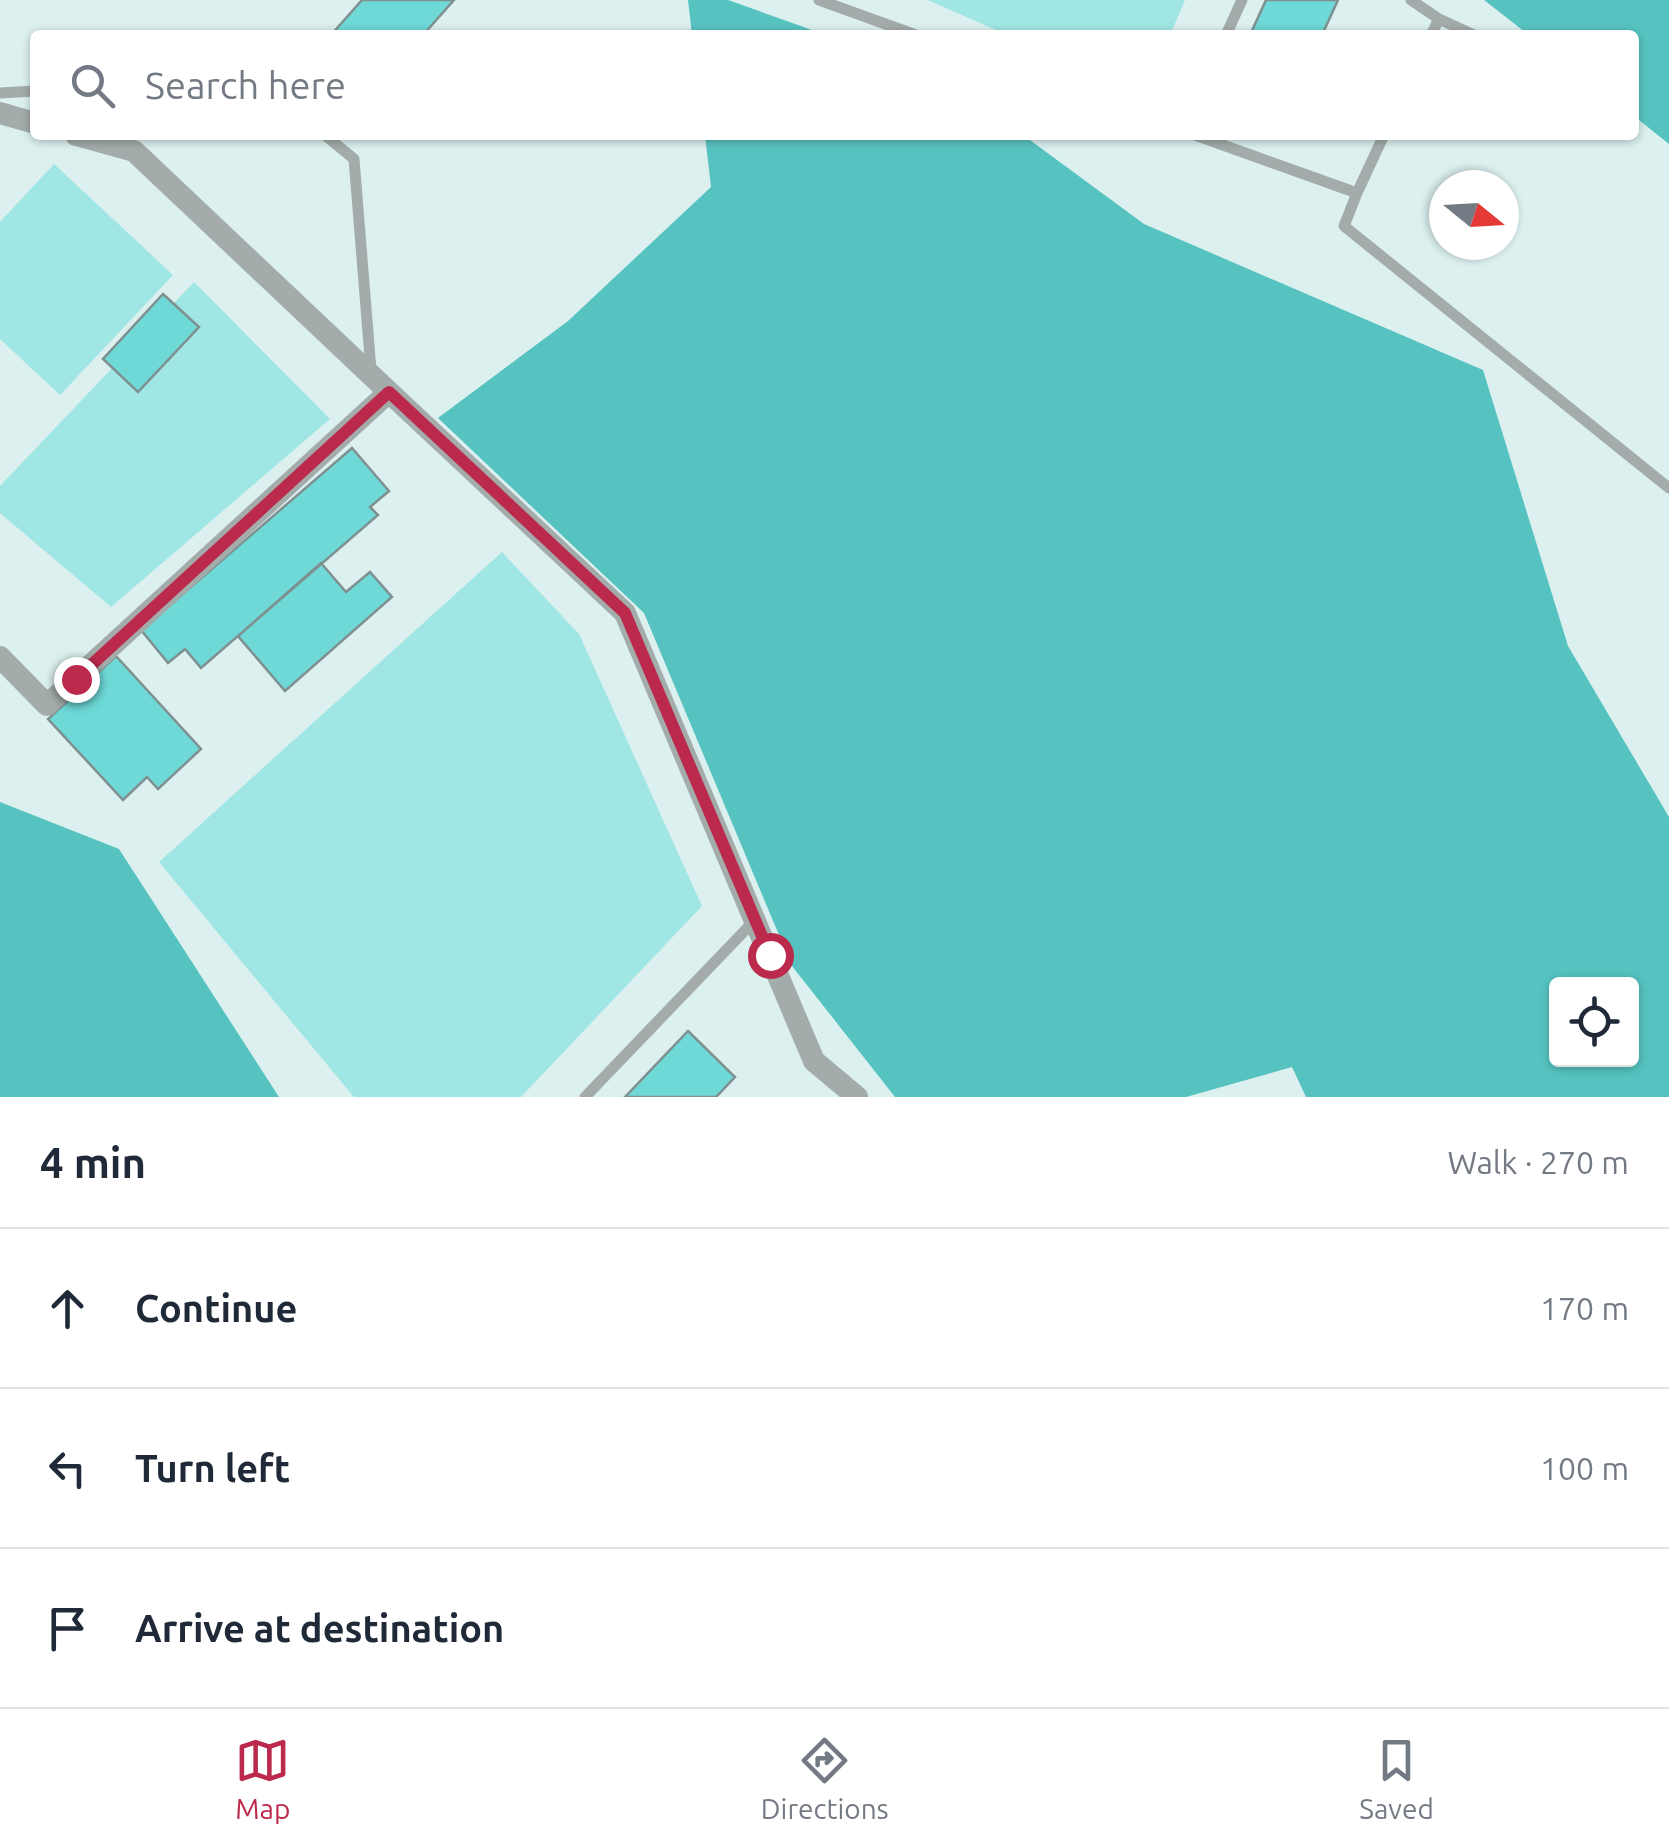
<!DOCTYPE html>
<html lang="en">
<head>
<meta charset="utf-8">
<style>
  :root { --surface:#fff; --page:#f6f6f7; --text:#1f2937; --muted:#747a83; --line:#e0e1e3; --accent:#bb2a4c }
  body { margin:0; font-family:Ubuntu,sans-serif; background:var(--page); color:var(--text) }
  .controls { position:absolute; right:30px; bottom:30px; display:grid; overflow:hidden; border-radius:10px; box-shadow:0 2px 8px #0004 }
  .controls button { width:90px; height:90px; display:grid; place-items:center; padding:0; border:0; border-bottom:2px solid var(--line); background:var(--surface); color:var(--text); font:50px sans-serif }
  .compass { position:absolute; left:1429px; top:170px; width:90px; height:90px; border-radius:50%; background:var(--surface); box-shadow:0 2px 8px #0004; rotate:108deg }
  .stop { position:absolute; width:30px; height:30px; margin:-22px; border:8px solid #bb2a4c; border-radius:50%; background:#fff }
  .stop.end { background:#bb2a4c; border-color:#fff; box-shadow:0 2px 10px #0008 }
  .list { margin:0; padding:0; list-style:none }
  h2 { display:flex; justify-content:space-between; align-items:center; height:130px; margin:0; padding:0 40px; font-size:42px }
  h2 small { font-size:32px; font-weight:400; color:var(--muted) }
  .list li { display:grid; grid-template-columns:65px 1fr auto; gap:30px; align-items:center; box-sizing:border-box; height:160px; padding:0 40px; border-top:2px solid var(--line) }
  .list b { display:block; font-size:38px; white-space:nowrap }
  .list em { font-size:32px; font-style:normal; color:var(--muted) }
  .icon { flex:none; width:55px; height:55px; fill:none; stroke:currentColor; stroke-width:2; stroke-linecap:round; stroke-linejoin:round }
  .map { position:relative; flex:none; width:1669px; height:1097px; overflow:hidden }
  .search { position:absolute; background:var(--surface); box-shadow:0 2px 8px #0004; left:30px; right:30px; top:30px; height:110px; display:flex; align-items:center; gap:25px; box-sizing:border-box; padding:0 35px; border-radius:10px; color:var(--muted); font-size:38px }
  .sheet { height:610px; background:var(--surface) }
  nav { display:flex; justify-content:space-around; align-items:center; box-sizing:border-box; height:140px; border-top:2px solid var(--line); background:var(--surface); font-size:28px; color:var(--muted) }
  nav a { display:grid; justify-items:center; gap:5px }
  nav .on { color:var(--accent) }
  .map>svg:first-child { display:block }
  .green { fill:#a0e6e4 }
  .forest { fill:#56c3c0; fill-rule:evenodd }
  .building { fill:#6ed9d7; stroke:#7e9090; stroke-width:2.5 }
  .lines { fill:none; stroke-linecap:round; stroke-linejoin:round }
  .service { stroke:#a3acab; stroke-width:11 }
  .minor { stroke:#a3acab; stroke-width:22 }
  .route { stroke:#bb2a4c; stroke-width:12 }
</style>
</head>
<body>
<div class="map">
<svg width="1669" height="1097" viewBox="0 0 1669 1097">
  <rect width="100%" height="100%" fill="#dbf0ef"/>
  <path class="green" d="M928 0H1185L1170 35H1007Z
    M54 164 173 275 60 395 0 339V222Z
    M194 282 330 419 111 607 0 513V486Z
    M502 552 579 634 702 906 521 1097H354L159 862Z"/>
  <path class="forest" d="M688 0H728L826 35H692Z
    M1484 0H1669V144L1634 116V35H1529Z
    M705 135H1023L1144 224 1483 370 1568 646 1669 817V1097H1306L1292 1067 1186 1097H895L792 966 644 613 438 418 568 321 711 187ZM1632 984V1060H1556V984Z
    M0 802 119 849 279 1097H0Z"/>
  <path class="building" d="M362 0H454L423 35H331Z
    M1266 0H1338L1322 35H1250Z
    M163 294 199 327 138 392 103 359Z
    M352 448 389 491 370 507 378 515 201 668 185 649 168 663 141 630Z
    M321 563 346 592 370 572 392 597 285 691 238 636Z
    M116 656 201 749 158 789 147 777 123 800 48 719Z
    M688 1031 735 1077 716 1097H625Z"/>
  <g class="lines">
    <path class="service" d="M819 0 916 35
      M1411 0 1439 19
      M1226 35 1242 0
      M1431 35 1439 19 1474 35
      M0 93 35 91
      M325 135 354 159 371 370
      M1195 135 1357 193 1384 135
      M1357 193 1344 226 1669 488
      M585 1097 755 920"/>
    <path class="minor" d="M0 113 35 123
      M389 392 625 613 814 1061 857 1097
      M0 657 47 705 389 392 134 151 76 135"/>
  </g>
  <g class="lines">
    <path class="route" d="M76 679 389 392 625 613 770 955"/>
  </g>
</svg>
<div class="controls">
<button><svg class="icon" aria-label="locate" viewBox="0 0 24 24"><circle cx="12" cy="12" r="6"/><path d="M12 2v4M12 18v4M2 12h4M18 12h4"/></svg></button>
</div>
<svg class="compass" viewBox="-18 -18 36 36"><path d="M0-13l5 13h-10z" fill="#e53935"/><path d="M0 13l5-13h-10z" fill="#747a83"/></svg>
<div class="stop" style="left:770px;top:955px"></div>
<div class="stop end" style="left:76px;top:679px"></div>
<div class="search"><svg class="icon" aria-label="search" viewBox="0 0 24 24"><circle cx="10" cy="10" r="6"/><path d="M15 15l6 6"/></svg>Search here</div>
</div>
<section class="sheet">
<h2>4 min<small>Walk · 270 m</small></h2>
<ul class="list">
<li><svg class="icon" aria-label="ahead" viewBox="0 0 24 24"><path d="M12 20V5M6 11l6-6 6 6"/></svg><div><b>Continue</b></div><em>170 m</em></li>
<li><svg class="icon" aria-label="left" viewBox="0 0 24 24"><path d="M17 20v-9H6M10 6l-5 5 5 5"/></svg><div><b>Turn left</b></div><em>100 m</em></li>
<li><svg class="icon" aria-label="arrive" viewBox="0 0 24 24"><path d="M6 21V4h12l-3 4 3 4H6"/></svg><div><b>Arrive at destination</b></div></li>
</ul>
</section>
<nav>
<a class="on"><svg class="icon" aria-label="map" viewBox="0 0 24 24"><path d="M3 6l6-2 6 2 6-2v14l-6 2-6-2-6 2zM9 4v14M15 6v14"/></svg>Map</a>
<a><svg class="icon" aria-label="directions" viewBox="0 0 24 24"><path d="M12 3l9 9-9 9-9-9zM9 14v-3h6M13 9l2 2-2 2"/></svg>Directions</a>
<a><svg class="icon" aria-label="saved" viewBox="0 0 24 24"><path d="M7 4h10v16l-5-4-5 4z"/></svg>Saved</a>
</nav>
</body>
</html>
